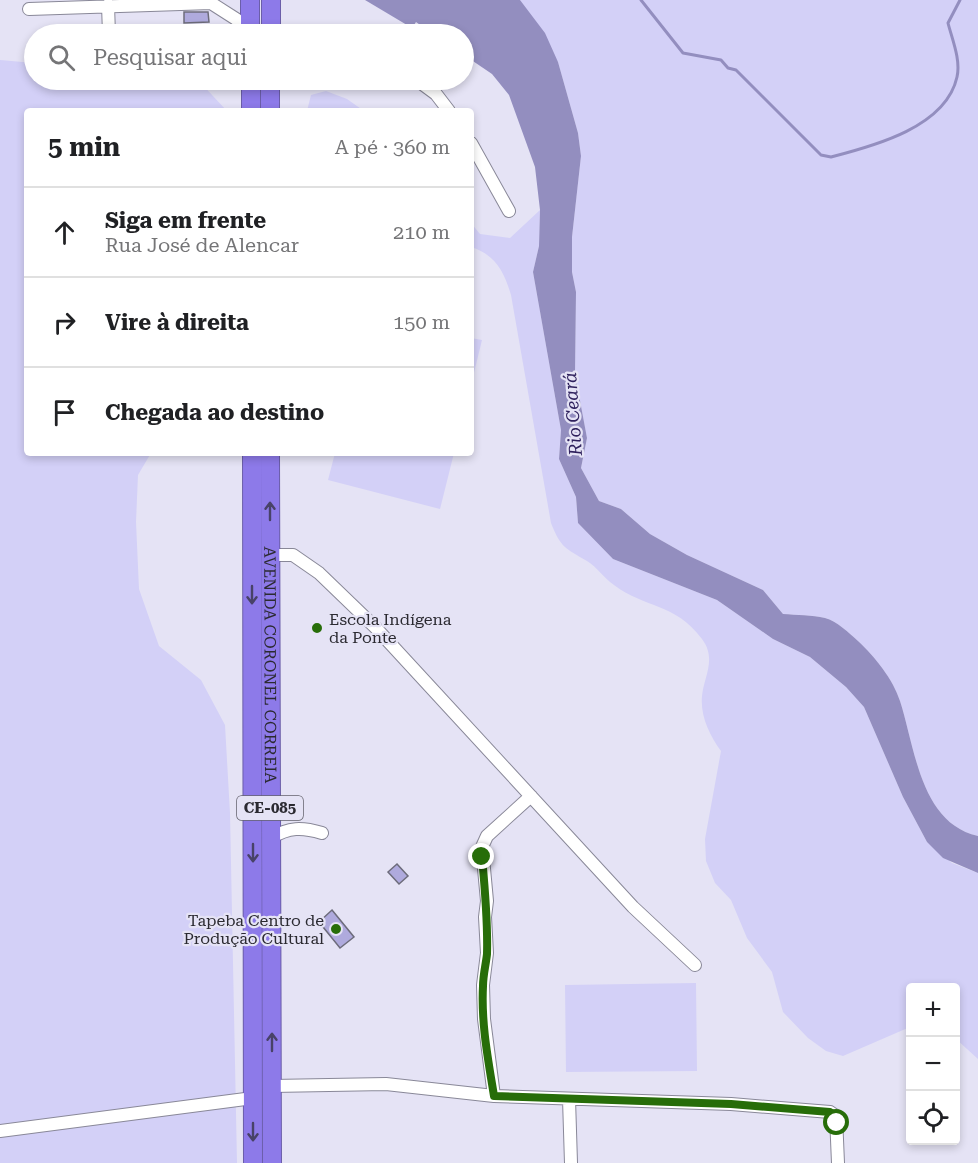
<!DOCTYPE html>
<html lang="pt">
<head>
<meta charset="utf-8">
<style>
  :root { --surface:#fff; --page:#f2f2f2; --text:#202124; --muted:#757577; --line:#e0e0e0 }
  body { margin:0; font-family:"Roboto Serif",serif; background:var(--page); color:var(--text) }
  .controls { position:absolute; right:18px; bottom:18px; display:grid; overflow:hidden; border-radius:6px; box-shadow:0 3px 9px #0003 }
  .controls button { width:54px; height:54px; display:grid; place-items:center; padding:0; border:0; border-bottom:2px solid var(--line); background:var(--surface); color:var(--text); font:30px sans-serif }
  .stop { position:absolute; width:18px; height:18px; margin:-14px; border:4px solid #276d09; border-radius:50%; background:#fff }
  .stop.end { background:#276d09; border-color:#fff; box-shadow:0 2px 6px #0008 }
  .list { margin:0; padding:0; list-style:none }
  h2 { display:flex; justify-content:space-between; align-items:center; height:78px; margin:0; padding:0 24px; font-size:26px }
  h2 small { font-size:20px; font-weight:400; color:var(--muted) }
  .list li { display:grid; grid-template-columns:39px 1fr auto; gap:18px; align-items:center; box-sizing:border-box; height:90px; padding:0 24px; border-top:2px solid var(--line) }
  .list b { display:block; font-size:22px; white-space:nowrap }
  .list p { margin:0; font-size:20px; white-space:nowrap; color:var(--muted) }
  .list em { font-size:20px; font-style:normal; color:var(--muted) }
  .icon { flex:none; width:33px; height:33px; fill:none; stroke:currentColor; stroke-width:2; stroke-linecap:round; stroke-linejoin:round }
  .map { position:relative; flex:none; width:978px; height:1163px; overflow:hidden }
  .search { position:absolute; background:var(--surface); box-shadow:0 3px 9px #0003; left:24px; top:24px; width:450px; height:66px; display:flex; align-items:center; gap:15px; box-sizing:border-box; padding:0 21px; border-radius:33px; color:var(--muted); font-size:22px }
  .panel { position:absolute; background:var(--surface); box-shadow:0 3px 9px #0003; left:24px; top:108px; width:450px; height:348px; border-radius:6px }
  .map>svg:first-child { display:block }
  .green { fill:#d3d0f7 }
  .water { fill:#938ebf }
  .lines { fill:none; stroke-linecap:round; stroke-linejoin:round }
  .stream { stroke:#938ebf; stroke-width:3 }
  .building { fill:#afaadd; stroke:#6d6c7b; stroke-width:1.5 }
  .minor-casing { stroke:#898898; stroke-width:14 }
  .highway-casing { stroke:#6b5ea9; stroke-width:20 }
  .minor { stroke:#fff; stroke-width:12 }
  .highway { stroke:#8d7ae9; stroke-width:18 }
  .oneway { stroke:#484268 }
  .route { stroke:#276d09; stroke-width:8 }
  .poi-dot { fill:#276d09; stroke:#e5e3f5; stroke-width:2 }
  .labels { text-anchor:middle; stroke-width:4.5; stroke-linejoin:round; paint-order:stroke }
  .shield { fill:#e5e3f5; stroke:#63626c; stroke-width:1.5 }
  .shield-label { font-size:15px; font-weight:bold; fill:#2b2a31 }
  .poi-label { font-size:16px; fill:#2b2a31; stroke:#e5e3f5; text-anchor:start }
  .street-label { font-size:16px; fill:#2b2a31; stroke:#e5e3f5 }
  .water-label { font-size:18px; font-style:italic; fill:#2f215d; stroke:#e5e3f5 }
</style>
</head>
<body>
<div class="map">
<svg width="978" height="1163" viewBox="0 0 978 1163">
  <rect width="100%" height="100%" fill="#e5e3f5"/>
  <path class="green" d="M520 0H978V836C920 823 915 747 900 701 893 679 875 657 858 641 849 633 837 621 825 618 812 615 797 615 783 614L763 590 687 555 650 534 621 509 599 501 581 468 587 438 575 374 576 292 572 272V237L581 156 578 133 558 62Z
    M0 60 34 63V80H106L130 85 165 80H198L227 111H27V453H151L138 475 136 522 139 589 159 646 201 680 225 725 230 813 237 1163H0Z
    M326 91 347 99 364 111H307L311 95Z
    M540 210 539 246 533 272 561 430 559 459 576 497 578 523 613 559 717 600 773 639 810 657 846 687 864 707 903 797 927 842 952 863 978 873V1059L956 1039V988H910V1027L843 1056 826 1051 808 1038 783 1012 772 972 747 938 731 900 715 883 706 861 705 839 721 751C710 736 700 716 702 696 704 676 717 659 702 639 674 602 646 609 614 585 604 578 597 567 587 561 565 548 561 548 551 523L511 295C504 272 496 255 471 247V223L480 234 510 238Z
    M471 338 482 340 471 385Z
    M335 453H454L440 509 328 480Z
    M696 983 697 1071 566 1072 565 985Z"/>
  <path class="water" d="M365 0H520L545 33 558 62 578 133 581 156 572 237V272L576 292 575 374 587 438 581 468 599 501 621 509 650 534 687 555 763 590 783 614C797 615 812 615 825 618 837 621 849 633 858 641 875 657 893 679 900 701 915 747 920 823 978 836V873L943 858 927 842 903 797 864 707 846 687 810 657 773 639 717 600 613 559 578 523 576 497 559 459 561 430 533 272 539 246 540 210 535 167 509 95 492 74 464 55V34H433L416 22 412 28Z"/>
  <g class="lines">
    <path class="stream" d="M641 0 683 53 721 60 728 68 736 70 821 155 831 157C874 146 946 127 957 77 961 60 952 39 948 23L960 0"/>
  </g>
  <path class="building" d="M184 12H208L209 22 184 23Z
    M397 864 408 876 399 884 388 872Z
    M332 910 354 937 340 948 319 922Z"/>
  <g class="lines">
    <g class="minor-casing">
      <path id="minor" d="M108 5 109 34
        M29 9 211 3 236 19 250 32
        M417 80 436 94 449 111
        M471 143 509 211
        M270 555H293L319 573 375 627 633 907 695 965
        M271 838C289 827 302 827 322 833
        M272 1086 386 1084 494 1096 731 1104 830 1112 836 1116 838 1163
        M494 1096 484 1019 483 985 487 953 485 917 487 901 482 847 487 836 531 796
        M569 1099 571 1163
        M0 1131 253 1098"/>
    </g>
    <g class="highway-casing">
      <g id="highway">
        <path d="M250 0V34"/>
        <path d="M271 34V0"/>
        <path d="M251 80V111"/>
        <path d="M270 111V80"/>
        <path d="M252 453 253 1163"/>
        <path id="s1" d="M270 453 272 1163"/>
      </g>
    </g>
    <use href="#minor" class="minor"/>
    <use href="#highway" class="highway"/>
  </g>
  <defs><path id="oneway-shaft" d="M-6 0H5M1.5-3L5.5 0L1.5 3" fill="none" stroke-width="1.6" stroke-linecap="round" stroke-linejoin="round" transform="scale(1.5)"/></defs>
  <g class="oneway">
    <use href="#oneway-shaft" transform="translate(270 511) rotate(-90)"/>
    <use href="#oneway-shaft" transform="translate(252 595) rotate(90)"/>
    <use href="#oneway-shaft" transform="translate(253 853) rotate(90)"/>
    <use href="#oneway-shaft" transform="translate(272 1042) rotate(-90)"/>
    <use href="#oneway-shaft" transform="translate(253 1132) rotate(90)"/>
  </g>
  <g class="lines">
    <path class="route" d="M482 857C485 890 488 921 487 954 486 964 483 975 483 986 481 1023 488 1059 494 1096L731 1104 830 1112 836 1116 837 1123"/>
  </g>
  <g class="poi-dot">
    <circle cx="317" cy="628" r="6"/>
    <circle cx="336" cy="929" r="6"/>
  </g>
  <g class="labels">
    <rect class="shield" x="237" y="796" width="66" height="24" rx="4.5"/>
    <g class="shield-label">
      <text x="270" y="813">CE-085</text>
    </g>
    <g class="poi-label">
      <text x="329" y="625">Escola Indígena<tspan x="329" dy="18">da Ponte</tspan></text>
      <text x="324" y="926" text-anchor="end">Tapeba Centro de<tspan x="324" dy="18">Produção Cultural</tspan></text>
    </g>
    <g class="street-label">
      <text dy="6" stroke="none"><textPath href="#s1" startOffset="212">AVENIDA CORONEL CORREIA</textPath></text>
    </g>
    <g class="water-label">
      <text transform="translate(573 414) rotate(-94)" y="6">Rio Ceará</text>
    </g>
  </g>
</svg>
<div class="controls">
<button>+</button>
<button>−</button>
<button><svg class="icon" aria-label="locate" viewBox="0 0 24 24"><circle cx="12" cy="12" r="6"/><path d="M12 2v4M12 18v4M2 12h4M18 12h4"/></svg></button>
</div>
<div class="stop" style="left:837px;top:1123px"></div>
<div class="stop end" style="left:482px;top:857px"></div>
<div class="search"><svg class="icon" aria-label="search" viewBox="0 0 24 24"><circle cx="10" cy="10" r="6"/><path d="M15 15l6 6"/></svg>Pesquisar aqui</div>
<section class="panel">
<h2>5 min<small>A pé · 360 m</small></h2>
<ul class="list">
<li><svg class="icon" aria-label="ahead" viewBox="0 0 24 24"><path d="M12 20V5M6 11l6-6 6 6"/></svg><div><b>Siga em frente</b><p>Rua José de Alencar</p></div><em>210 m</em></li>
<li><svg class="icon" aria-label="right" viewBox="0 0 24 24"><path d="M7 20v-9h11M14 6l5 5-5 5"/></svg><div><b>Vire à direita</b></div><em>150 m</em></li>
<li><svg class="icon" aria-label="arrive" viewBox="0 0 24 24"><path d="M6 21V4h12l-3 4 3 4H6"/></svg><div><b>Chegada ao destino</b></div></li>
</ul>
</section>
</div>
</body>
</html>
